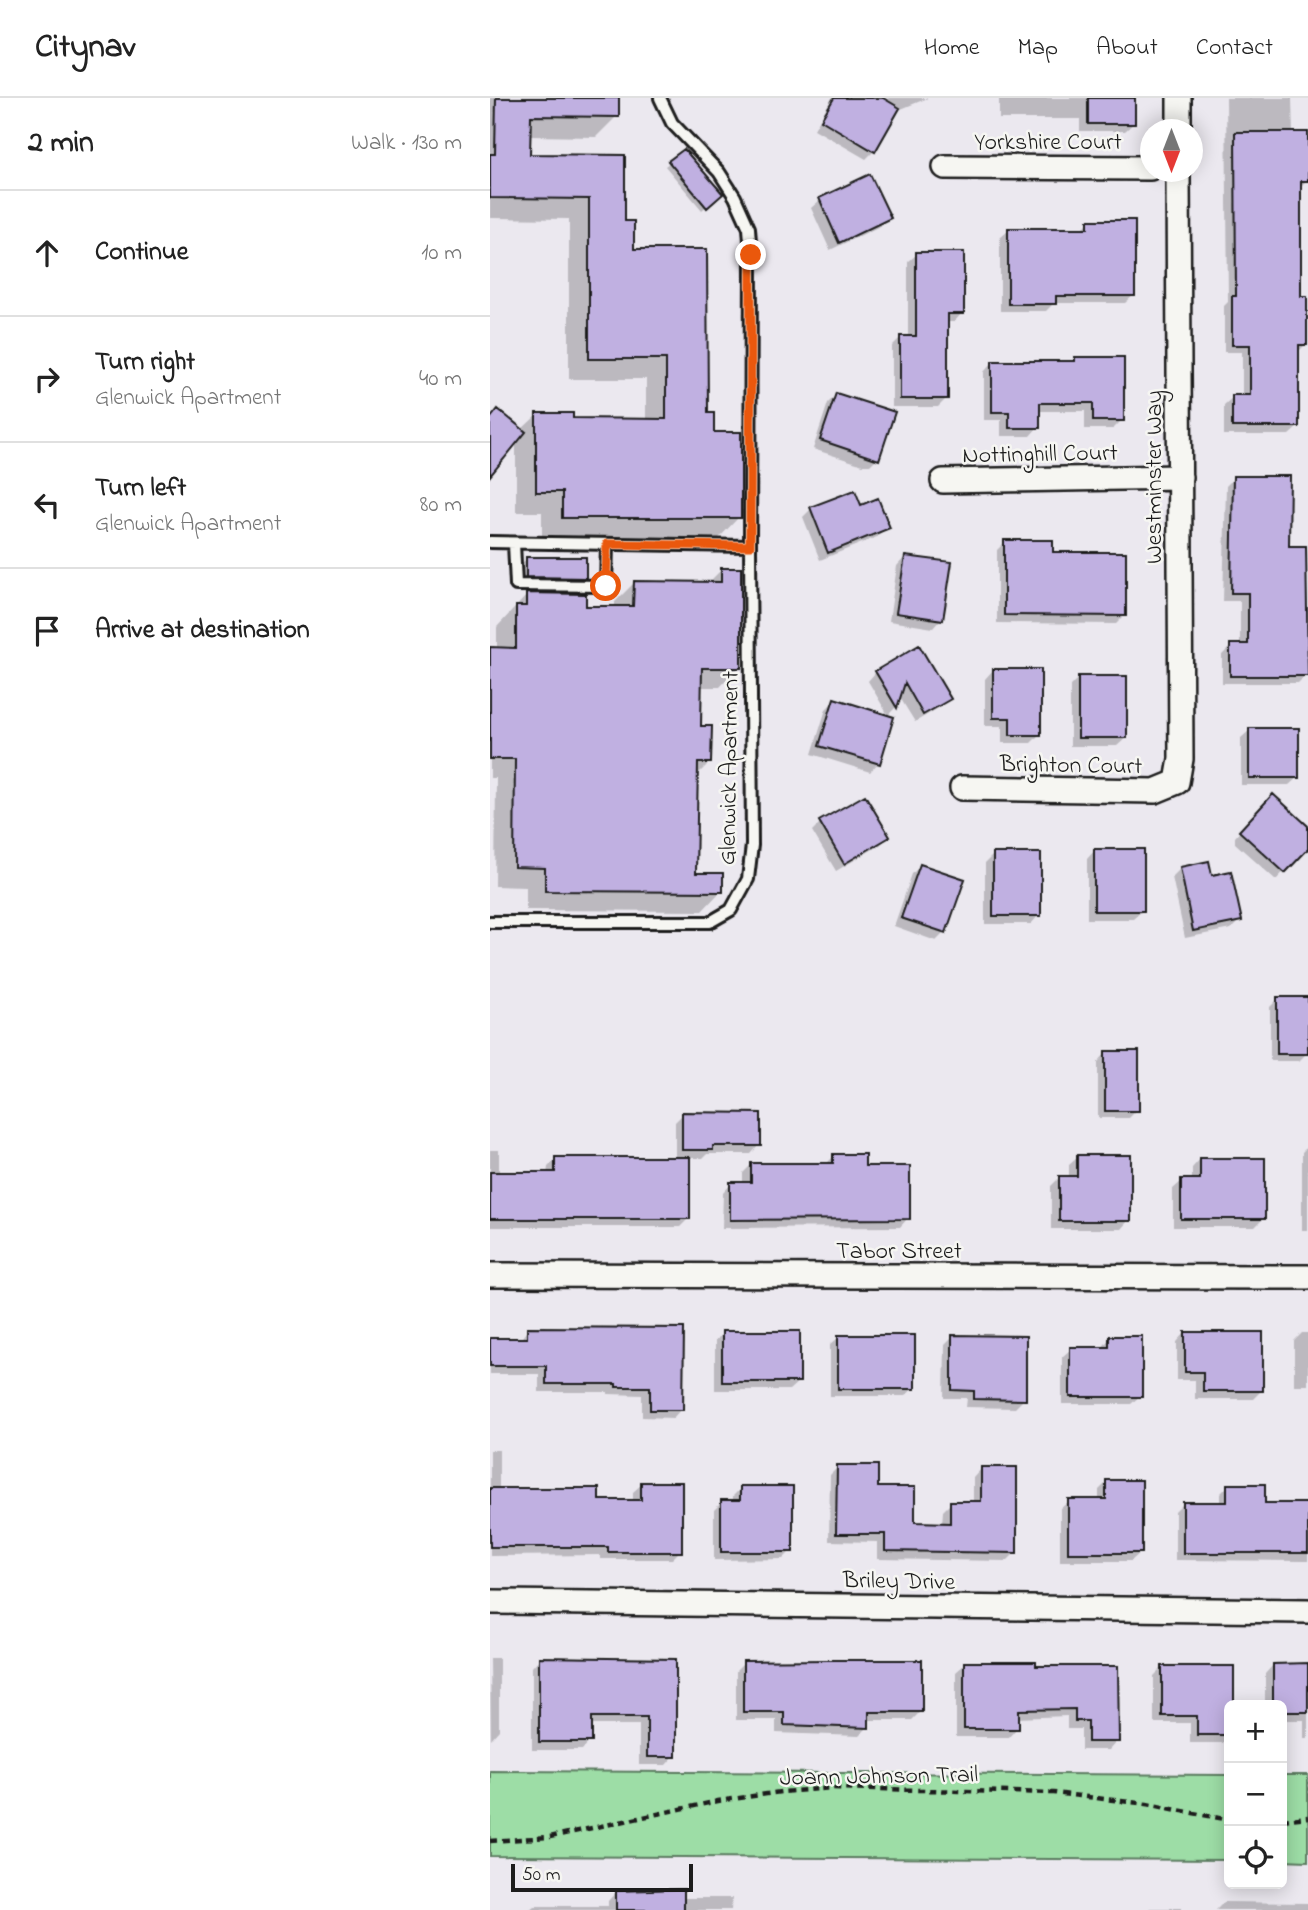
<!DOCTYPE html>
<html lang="en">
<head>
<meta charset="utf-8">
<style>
  :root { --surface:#fff; --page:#f2f2f2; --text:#222; --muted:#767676; --line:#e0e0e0 }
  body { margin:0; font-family:"Indie Flower",sans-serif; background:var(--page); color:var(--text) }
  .controls { position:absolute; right:21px; bottom:21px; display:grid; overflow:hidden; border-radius:10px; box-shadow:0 4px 18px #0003 }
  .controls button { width:63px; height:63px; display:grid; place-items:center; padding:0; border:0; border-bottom:2px solid var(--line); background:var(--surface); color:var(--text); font:35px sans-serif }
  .compass { position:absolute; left:650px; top:21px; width:63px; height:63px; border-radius:50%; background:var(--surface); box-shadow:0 4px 18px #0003; rotate:180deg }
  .scale { position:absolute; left:21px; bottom:18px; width:182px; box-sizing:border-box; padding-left:7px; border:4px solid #1c1c1c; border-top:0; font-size:19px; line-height:24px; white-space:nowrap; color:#1c1c1c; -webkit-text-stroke:5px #f6f6f2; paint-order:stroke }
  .stop { position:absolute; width:21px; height:21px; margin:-16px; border:5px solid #ea580c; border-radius:50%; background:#fff }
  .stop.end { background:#ea580c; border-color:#fff; box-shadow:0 2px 7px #0008 }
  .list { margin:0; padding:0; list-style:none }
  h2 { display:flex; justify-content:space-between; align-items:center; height:91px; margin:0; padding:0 28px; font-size:30px }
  h2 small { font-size:23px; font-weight:400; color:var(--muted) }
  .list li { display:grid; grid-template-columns:46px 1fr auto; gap:21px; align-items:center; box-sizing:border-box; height:126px; padding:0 28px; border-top:2px solid var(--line) }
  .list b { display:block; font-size:26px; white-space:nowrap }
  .list p { margin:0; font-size:23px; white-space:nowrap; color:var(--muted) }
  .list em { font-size:23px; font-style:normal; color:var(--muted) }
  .icon { flex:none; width:38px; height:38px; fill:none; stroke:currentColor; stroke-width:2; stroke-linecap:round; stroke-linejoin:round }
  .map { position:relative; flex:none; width:818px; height:1812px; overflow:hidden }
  header { display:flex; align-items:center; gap:42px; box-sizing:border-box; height:98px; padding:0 35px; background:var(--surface); border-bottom:2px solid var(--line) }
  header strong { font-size:33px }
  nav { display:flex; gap:38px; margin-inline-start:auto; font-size:24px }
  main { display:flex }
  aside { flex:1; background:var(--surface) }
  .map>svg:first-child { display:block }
  .green { fill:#9ddda6; stroke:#5c7c61; stroke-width:2 }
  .shadow { fill:#0003 }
  .building { fill:#c0b0e1; stroke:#1c1c1c; stroke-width:2 }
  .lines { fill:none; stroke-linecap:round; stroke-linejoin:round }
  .service-casing { stroke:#1c1c1c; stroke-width:16 }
  .minor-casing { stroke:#1c1c1c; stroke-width:28 }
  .path { stroke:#1c1c1c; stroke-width:4.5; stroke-dasharray:7 5; stroke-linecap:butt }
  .service { stroke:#f6f6f2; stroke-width:10 }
  .minor { stroke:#f6f6f2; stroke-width:23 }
  .route { stroke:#ea580c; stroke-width:9 }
  .labels { text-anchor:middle; stroke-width:5; stroke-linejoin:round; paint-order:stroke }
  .street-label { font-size:24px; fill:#1c1c1c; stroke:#f6f6f2 }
</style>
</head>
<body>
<header>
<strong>Citynav</strong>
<nav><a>Home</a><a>Map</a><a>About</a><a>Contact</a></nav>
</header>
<main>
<aside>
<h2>2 min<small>Walk · 130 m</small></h2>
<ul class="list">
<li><svg class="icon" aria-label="ahead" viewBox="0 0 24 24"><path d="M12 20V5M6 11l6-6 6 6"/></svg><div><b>Continue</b></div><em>10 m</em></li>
<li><svg class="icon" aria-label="right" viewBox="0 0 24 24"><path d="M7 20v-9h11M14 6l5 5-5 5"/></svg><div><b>Turn right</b><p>Glenwick Apartment</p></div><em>40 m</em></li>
<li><svg class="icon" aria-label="left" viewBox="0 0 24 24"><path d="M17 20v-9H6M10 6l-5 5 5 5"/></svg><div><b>Turn left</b><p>Glenwick Apartment</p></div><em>80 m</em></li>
<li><svg class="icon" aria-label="arrive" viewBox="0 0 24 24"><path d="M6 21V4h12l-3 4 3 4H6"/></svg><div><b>Arrive at destination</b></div></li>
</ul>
</aside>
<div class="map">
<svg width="818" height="1812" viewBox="0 0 818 1812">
  <rect width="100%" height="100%" fill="#ebe8ef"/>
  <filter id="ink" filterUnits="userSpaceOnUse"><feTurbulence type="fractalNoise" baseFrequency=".0143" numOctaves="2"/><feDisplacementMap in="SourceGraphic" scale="14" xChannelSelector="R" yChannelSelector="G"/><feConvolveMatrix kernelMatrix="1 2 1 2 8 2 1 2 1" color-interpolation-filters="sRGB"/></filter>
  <g filter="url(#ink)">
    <path class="green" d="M0 1673 739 1677V1762L0 1758Z
      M792 1677H818V1763L792 1762Z"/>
    <path class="shadow" d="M0 0H127V18L106 39 39 38 38 58 133 125 142 153 216 317 249 419 229 440H52V414H26V343L0 375V319L31 332 47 317 81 322H156V281H79V121L0 120Z
      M342 0H390L401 6 398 0H438L406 13 384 53 376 61 324 31Z
      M509 0H644V25L635 33H590V21H509Z
      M736 0H802L803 36 817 82 809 90V199L816 246 808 254V329L799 337H734V307L743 299H752V254H734V208L738 204Z
      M194 53 230 96 212 112 175 68Z
      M380 79 399 120 390 128 340 152 321 110 330 102Z
      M599 124 644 197 635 205H564L556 213H510V140L519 132H591Z
      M427 156 472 215 464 224H456V301L448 309H402V248L410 240H418V164Z
      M586 260 632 322 623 331H595V313H548V329L540 338H511V322H494V274L502 265H581Z
      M346 297 389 358 380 367H373L323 351 338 305Z
      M744 380 797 449 816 577 808 585H732V557L741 548H750V503H733L736 388Z
      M370 409 395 430 387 439 330 462 313 419 321 411Z
      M515 444 561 456 635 517 626 526 507 525V452Z
      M415 459 451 521 443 530 399 523 407 468Z
      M37 461 94 479 90 483 33 482V464Z
      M231 472 249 569 230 589H210L209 630 219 665 206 678 204 776 231 793 212 813 36 812V789L5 788 6 680H0V551H7V529L37 497 94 510H125V504L144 485 217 486Z
      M503 572 549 637 541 645H512V628H495V581Z
      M386 574 458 601 450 609 425 624 409 598 405 610 398 617 378 583Z
      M589 579 636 640 627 648H580V588Z
      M345 602 388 665 380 674 322 656 336 611Z
      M760 632 808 679 799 687H751V640Z
      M775 706 818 730V748L786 782 745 745V739Z
      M330 725 398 739 390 747 346 773 322 733Z
      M605 752 652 813 643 821H597V761Z
      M503 757 549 817 541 826H495V765Z
      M430 768 455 834 446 843 404 828 422 776Z
      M690 771 750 822 741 831 695 840 682 779Z
      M788 901 817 955 809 963H780V909Z
      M616 955 647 1012 639 1020H608V964Z
      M193 1016 269 1047 261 1056H217L213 1060H199V1120L190 1129H0V1052H9V1076H57L58 1069 66 1061H185V1024Z
      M818 1048V1132H812V1054Z
      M344 1058 373 1069 418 1120 410 1129 232 1130 233 1095 241 1086H253V1075L261 1067H335Z
      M588 1059 639 1122 631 1131H561V1088L570 1079H579V1067Z
      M710 1061 773 1121 765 1129H683V1091L692 1083H702V1070Z
      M38 1231 192 1232 191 1311 183 1320 152 1319V1297L118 1296V1294H49V1276H0V1242H30Z
      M233 1235 308 1284 299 1292H225V1243Z
      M695 1235 771 1293 763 1301H705V1282H687V1244Z
      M812 1235H818V1287H804V1243Z
      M349 1239 424 1290 415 1298H340V1247Z
      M463 1239 534 1301 525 1310 476 1309 477 1300H454L455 1247Z
      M620 1240 650 1298 641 1306H572V1259L581 1251H611Z
      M0 1352H9V1392L108 1404H143V1394L152 1386 190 1453 182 1461H110V1457L0 1458Z
      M348 1369 386 1390 424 1426H452L453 1413 461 1405H483V1380L491 1371 525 1455 517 1463 387 1461V1444L339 1443 340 1377Z
      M617 1384 650 1455 641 1463H570V1411L579 1403H609V1392Z
      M738 1388 774 1407H818V1463L685 1462V1414L693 1406H730V1396Z
      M251 1390 301 1453 293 1461 224 1462V1412L232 1404H243V1398Z
      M0 1560H9V1632L1 1641Z
      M50 1560 184 1562V1658L176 1667H149V1627H100V1643L92 1652H42V1569Z
      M254 1565 431 1613 422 1622H377V1630L369 1638 286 1635V1622H246V1573Z
      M475 1566 544 1570 627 1643 619 1652H591V1631H577V1618L527 1620V1630L519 1639H466V1574Z
      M783 1567H818V1640H814V1622H792V1607H775V1576Z
      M672 1570H742L739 1639 733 1645H700V1625H664V1578Z
      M126 1794 192 1800H242L241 1812H39L44 1808H118V1803Z
      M734 1804 818 1805V1812H726Z
      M660 1810H691V1812H658Z"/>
    <path class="building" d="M6 0H129V19L41 18 40 56 135 57V123H144V151H217L218 315H224V334H251V420H72V394H46V315H83V320L176 321V261H99V101L0 100V56H5Z
      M344 0H393L410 10 385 54 331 22Z
      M598 0H645V26H598Z
      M745 34H818V83H811V198H817V247H809V329H742V297H760V247H742V198H746Z
      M194 51 233 96 217 110 178 63Z
      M380 76 401 120 349 145 329 100Z
      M598 122H645V198H566V206H518V130H598Z
      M426 154H474V216H458V301H410V238H426Z
      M585 259H634V323H603V305H550V330H519V314H502V263H585Z
      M346 295 405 314 389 362 330 342Z
      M8 311 36 334 0 378V321Z
      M743 378H800L799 448H816L818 578H740V546H758V495H741Z
      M365 392 371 407 388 400 400 430 338 455 320 409Z
      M514 442H563V454H636V518L514 517Z
      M415 458 462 464 453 522 406 515Z
      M36 459H96V480L36 479Z
      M231 470H251V570H212L211 628H222L221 665H208L206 775H233V794L55 793V770L24 769 25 661H0V549L26 550V508H36V495L96 496V508H143L144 483 231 484Z
      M429 547 461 601 433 617 415 585 407 610 385 573Z
      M503 571H551V637H520V620H503Z
      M588 578H637V640H588Z
      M344 600 404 619 390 666 329 648Z
      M759 630H809V680H759Z
      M783 696 818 728V751L795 775 749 733Z
      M375 697 400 739 354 766 329 723Z
      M604 751H654V813H604Z
      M503 755H551V818H503Z
      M719 763 722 777 741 773 752 823 703 833 690 769Z
      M430 766 475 781 456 835 411 820Z
      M787 899H818V956H787Z
      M615 953H649V1013H615Z
      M192 1014 271 1015V1048H223V1052H192Z
      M343 1056H375V1068H420V1121L240 1122V1084H261V1065H343Z
      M587 1057H641V1123H569V1078H587Z
      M65 1059H200V1121H0V1074H65Z
      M710 1060H775V1121H691V1081H710Z
      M37 1229 194 1230 193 1312H160V1289H126V1286H56V1268H0V1240H37Z
      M232 1233H310V1284H232Z
      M695 1234H773V1293H713V1274H695Z
      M348 1237H425V1291H348Z
      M462 1237 536 1238V1302L484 1301V1293L462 1292Z
      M619 1238H652V1299H580V1249H619Z
      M347 1367H388V1389H425V1424L460 1425V1403H491V1369H527V1455L395 1453V1436H346Z
      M616 1382H652V1455H578V1401H616Z
      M151 1384H192V1454H118V1449H0V1390H109V1402H151Z
      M737 1386H775V1405H818V1455H693V1404H737Z
      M250 1388H303V1454H231V1402H250Z
      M49 1559 186 1561V1659H157V1619H102V1644H49Z
      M339 1562H432V1614H379V1630L294 1627V1614H253V1563Z
      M474 1564H546V1568H628L629 1644H598V1623H585V1611L529 1612V1631H474Z
      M818 1565V1614H792V1607H783V1566Z
      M672 1568H744V1607H739V1637H707V1618H672Z
      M194 1791V1812H126V1793Z"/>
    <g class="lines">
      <g class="service-casing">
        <path id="service" d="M0 444 260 448
          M24 445 26 487 116 488 117 446
          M0 824H220L241 812 258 781 262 747 260 448 261 157 259 130 245 99 229 74 182 25 170 0"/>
      </g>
      <g class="minor-casing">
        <path id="minor" d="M689 32V0
          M455 69 660 70
          M453 383 690 379
          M472 690 665 693 687 684 691 661 688 74
          M0 1177 818 1179
          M0 1504 818 1513"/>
      </g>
      <path class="path" d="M792 1722 818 1719
        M0 1743 60 1739 228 1703 291 1694 343 1690 564 1695 657 1706 739 1722"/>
      <use href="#service" class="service"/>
      <use href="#minor" class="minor"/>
    </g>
  </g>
  <g class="lines" filter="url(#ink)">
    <path class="route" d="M116 488 117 446 260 448 261 157"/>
  </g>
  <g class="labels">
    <g class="street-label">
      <text x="558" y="51">Yorkshire Court</text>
      <text transform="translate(550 355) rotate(-1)" y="8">Nottinghill Court</text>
      <text transform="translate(663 379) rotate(-90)" y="8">Westminster Way</text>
      <text transform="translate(581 666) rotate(1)" y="8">Brighton Court</text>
      <text transform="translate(238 670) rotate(-89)" y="8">Glenwick Apartment</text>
      <text x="409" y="1160">Tabor Street</text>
      <text transform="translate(409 1482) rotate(1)" y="8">Briley Drive</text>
      <text transform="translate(389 1677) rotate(-1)" y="8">Joann Johnson Trail</text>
    </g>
  </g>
</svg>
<div class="controls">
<button>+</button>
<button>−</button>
<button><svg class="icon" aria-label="locate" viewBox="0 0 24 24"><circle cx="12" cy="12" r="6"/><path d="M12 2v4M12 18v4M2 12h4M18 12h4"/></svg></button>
</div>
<svg class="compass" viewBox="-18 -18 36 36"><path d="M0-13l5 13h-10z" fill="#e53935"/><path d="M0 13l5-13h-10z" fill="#767676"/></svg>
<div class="scale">50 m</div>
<div class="stop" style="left:116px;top:488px"></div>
<div class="stop end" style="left:261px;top:157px"></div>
</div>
</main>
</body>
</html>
